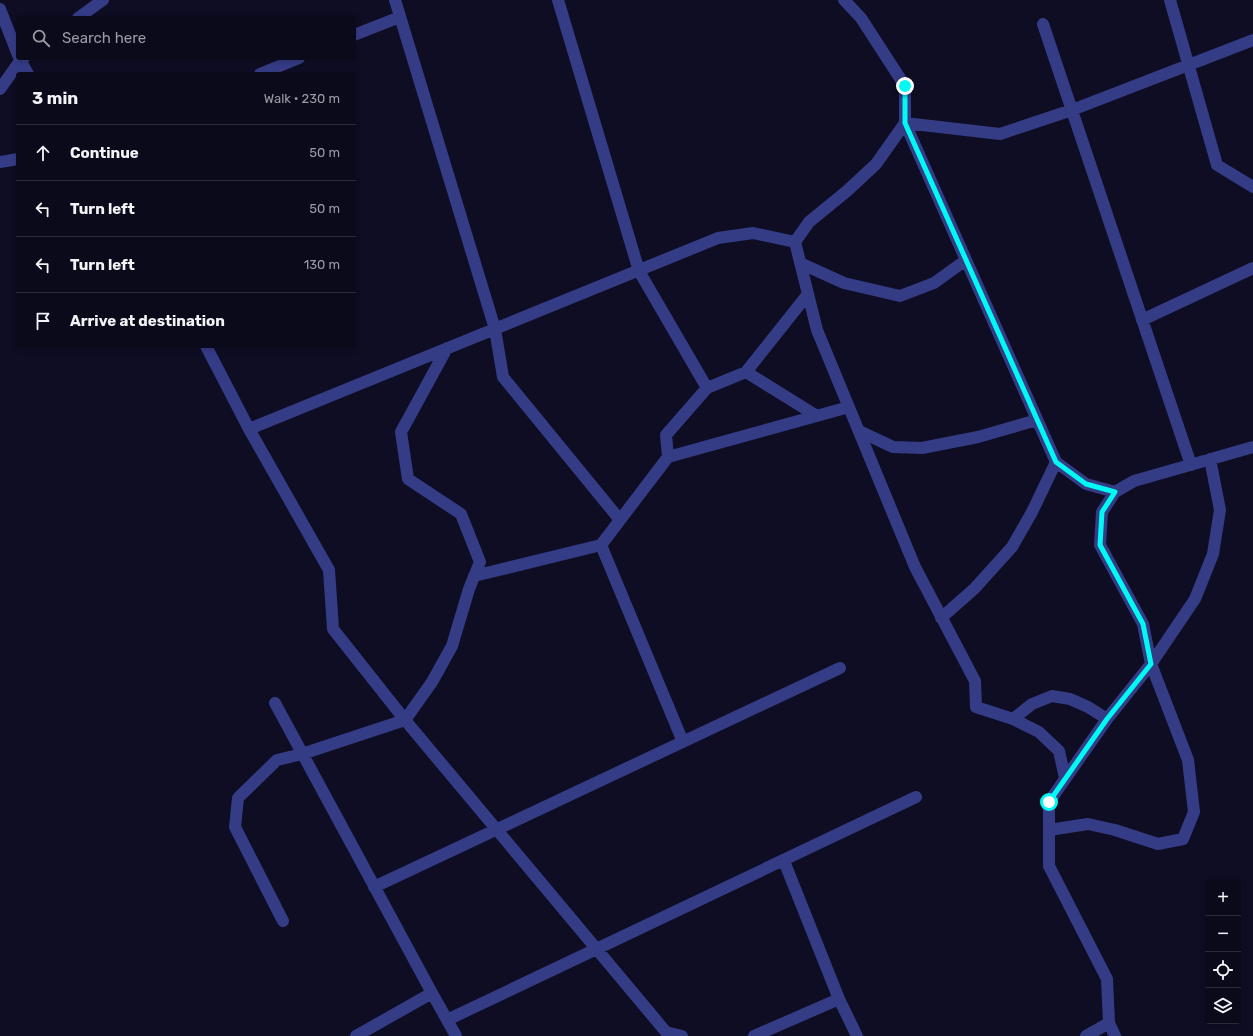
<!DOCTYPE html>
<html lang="en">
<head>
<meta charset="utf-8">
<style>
  :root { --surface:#0a0a1b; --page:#181828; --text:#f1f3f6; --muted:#999aa3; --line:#2a2b3a }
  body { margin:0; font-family:Rubik,sans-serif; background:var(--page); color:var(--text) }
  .controls { position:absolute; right:12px; bottom:12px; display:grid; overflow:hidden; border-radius:4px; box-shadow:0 2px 6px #0003 }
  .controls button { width:36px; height:36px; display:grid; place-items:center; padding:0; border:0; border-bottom:1px solid var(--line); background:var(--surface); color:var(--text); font:20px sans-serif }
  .stop { position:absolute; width:12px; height:12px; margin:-9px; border:3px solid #00faf3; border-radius:50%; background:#fff }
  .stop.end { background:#00faf3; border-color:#fff; box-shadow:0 1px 4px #0008 }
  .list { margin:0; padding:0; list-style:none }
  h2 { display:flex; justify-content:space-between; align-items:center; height:52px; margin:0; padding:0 16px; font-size:17px }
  h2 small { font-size:13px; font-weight:400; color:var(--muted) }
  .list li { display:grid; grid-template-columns:26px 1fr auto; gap:12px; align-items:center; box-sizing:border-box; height:56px; padding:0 16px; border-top:1px solid var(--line) }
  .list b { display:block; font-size:15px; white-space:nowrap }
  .list em { font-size:13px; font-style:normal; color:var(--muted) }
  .icon { flex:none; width:22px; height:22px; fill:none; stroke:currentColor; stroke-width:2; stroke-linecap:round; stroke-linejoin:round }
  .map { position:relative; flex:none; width:1253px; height:1036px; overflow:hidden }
  .search { position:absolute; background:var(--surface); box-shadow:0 2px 6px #0003; left:16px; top:16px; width:340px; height:44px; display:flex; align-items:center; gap:10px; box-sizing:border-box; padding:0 14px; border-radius:4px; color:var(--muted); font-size:15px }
  .panel { position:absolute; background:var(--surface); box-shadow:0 2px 6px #0003; left:16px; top:72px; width:340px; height:276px; border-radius:4px }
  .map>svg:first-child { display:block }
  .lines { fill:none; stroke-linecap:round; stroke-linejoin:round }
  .minor { stroke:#353c86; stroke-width:12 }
  .route { stroke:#00faf3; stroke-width:5 }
</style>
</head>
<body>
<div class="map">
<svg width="1253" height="1036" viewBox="0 0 1253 1036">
  <rect width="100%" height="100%" fill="#0e0d24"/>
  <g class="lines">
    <path class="minor" d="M395 0 495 329 503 377 620 520
      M558 0 639 271 707 388
      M1170 0 1217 165 1253 187
      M0 9 18 55
      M78 18 103 0
      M1043 24 1191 465
      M354 35 400 17
      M19 58 28 74
      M260 74 299 58
      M0 89 20 61 24 58
      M905 123 1056 462 1086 484 1115 492
      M905 123 1000 134 1072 110 1253 40
      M0 162 18 159
      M795 242 817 330 915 567 975 681 976 707 1013 719 1032 704 1052 696 1070 699 1088 707 1107 719
      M800 263 844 283 900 296 934 283 966 260
      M1142 320 1253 268
      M206 346 249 429 329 570 333 629 405 720 666 1032 682 1036
      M746 372 808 294
      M249 429 718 238 753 233 795 242 809 222 847 191 876 164 905 123V86L861 18 844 0
      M859 431 893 447 922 448 978 437 1037 420
      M668 457 666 435 707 388 746 372 817 416
      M474 576 601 545
      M941 618 974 589 1012 547 1032 512 1056 462
      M275 703 432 993 456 1036
      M1013 719 1039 732 1059 751 1065 778
      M683 742 601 545 668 457 849 407
      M1049 830 1088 824 1115 830 1158 844 1183 839 1194 812 1188 760 1151 664 1195 599 1213 554 1220 510 1210 459
      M784 861 839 999
      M374 887 840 668
      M283 921 235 827 238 798 277 760 302 754 405 720 432 682 452 646 469 589 480 562 461 514 408 479 401 432 447 348
      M447 1020 916 797
      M356 1036 432 993
      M754 1036 839 999 857 1036
      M1086 1036 1109 1023
      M1115 1036 1109 1023 1107 979 1049 866V802L1107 719 1151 664 1143 624 1100 545 1102 512 1115 492 1134 481 1253 447"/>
  </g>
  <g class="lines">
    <path class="route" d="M905 86V123L1056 462 1086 484 1115 492 1102 512 1100 545 1143 624 1151 664 1107 719 1049 802"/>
  </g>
</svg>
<div class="controls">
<button>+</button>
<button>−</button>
<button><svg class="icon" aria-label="locate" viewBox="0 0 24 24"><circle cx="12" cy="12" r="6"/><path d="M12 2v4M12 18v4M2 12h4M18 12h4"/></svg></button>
<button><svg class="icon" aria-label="layers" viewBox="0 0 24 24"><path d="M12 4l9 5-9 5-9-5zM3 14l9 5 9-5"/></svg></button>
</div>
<div class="stop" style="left:1049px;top:802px"></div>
<div class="stop end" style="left:905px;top:86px"></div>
<div class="search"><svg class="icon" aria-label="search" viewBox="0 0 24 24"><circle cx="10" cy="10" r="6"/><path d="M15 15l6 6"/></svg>Search here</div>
<section class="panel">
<h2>3 min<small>Walk · 230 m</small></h2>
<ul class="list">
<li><svg class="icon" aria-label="ahead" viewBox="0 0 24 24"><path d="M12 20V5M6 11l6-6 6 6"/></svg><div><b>Continue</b></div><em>50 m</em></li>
<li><svg class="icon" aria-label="left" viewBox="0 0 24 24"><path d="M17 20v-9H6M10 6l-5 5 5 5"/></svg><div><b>Turn left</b></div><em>50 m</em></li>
<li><svg class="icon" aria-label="left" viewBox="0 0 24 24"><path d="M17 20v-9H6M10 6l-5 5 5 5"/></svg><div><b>Turn left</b></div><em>130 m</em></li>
<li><svg class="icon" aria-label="arrive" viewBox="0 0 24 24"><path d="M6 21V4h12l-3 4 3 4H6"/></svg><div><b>Arrive at destination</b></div></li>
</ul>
</section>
</div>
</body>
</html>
